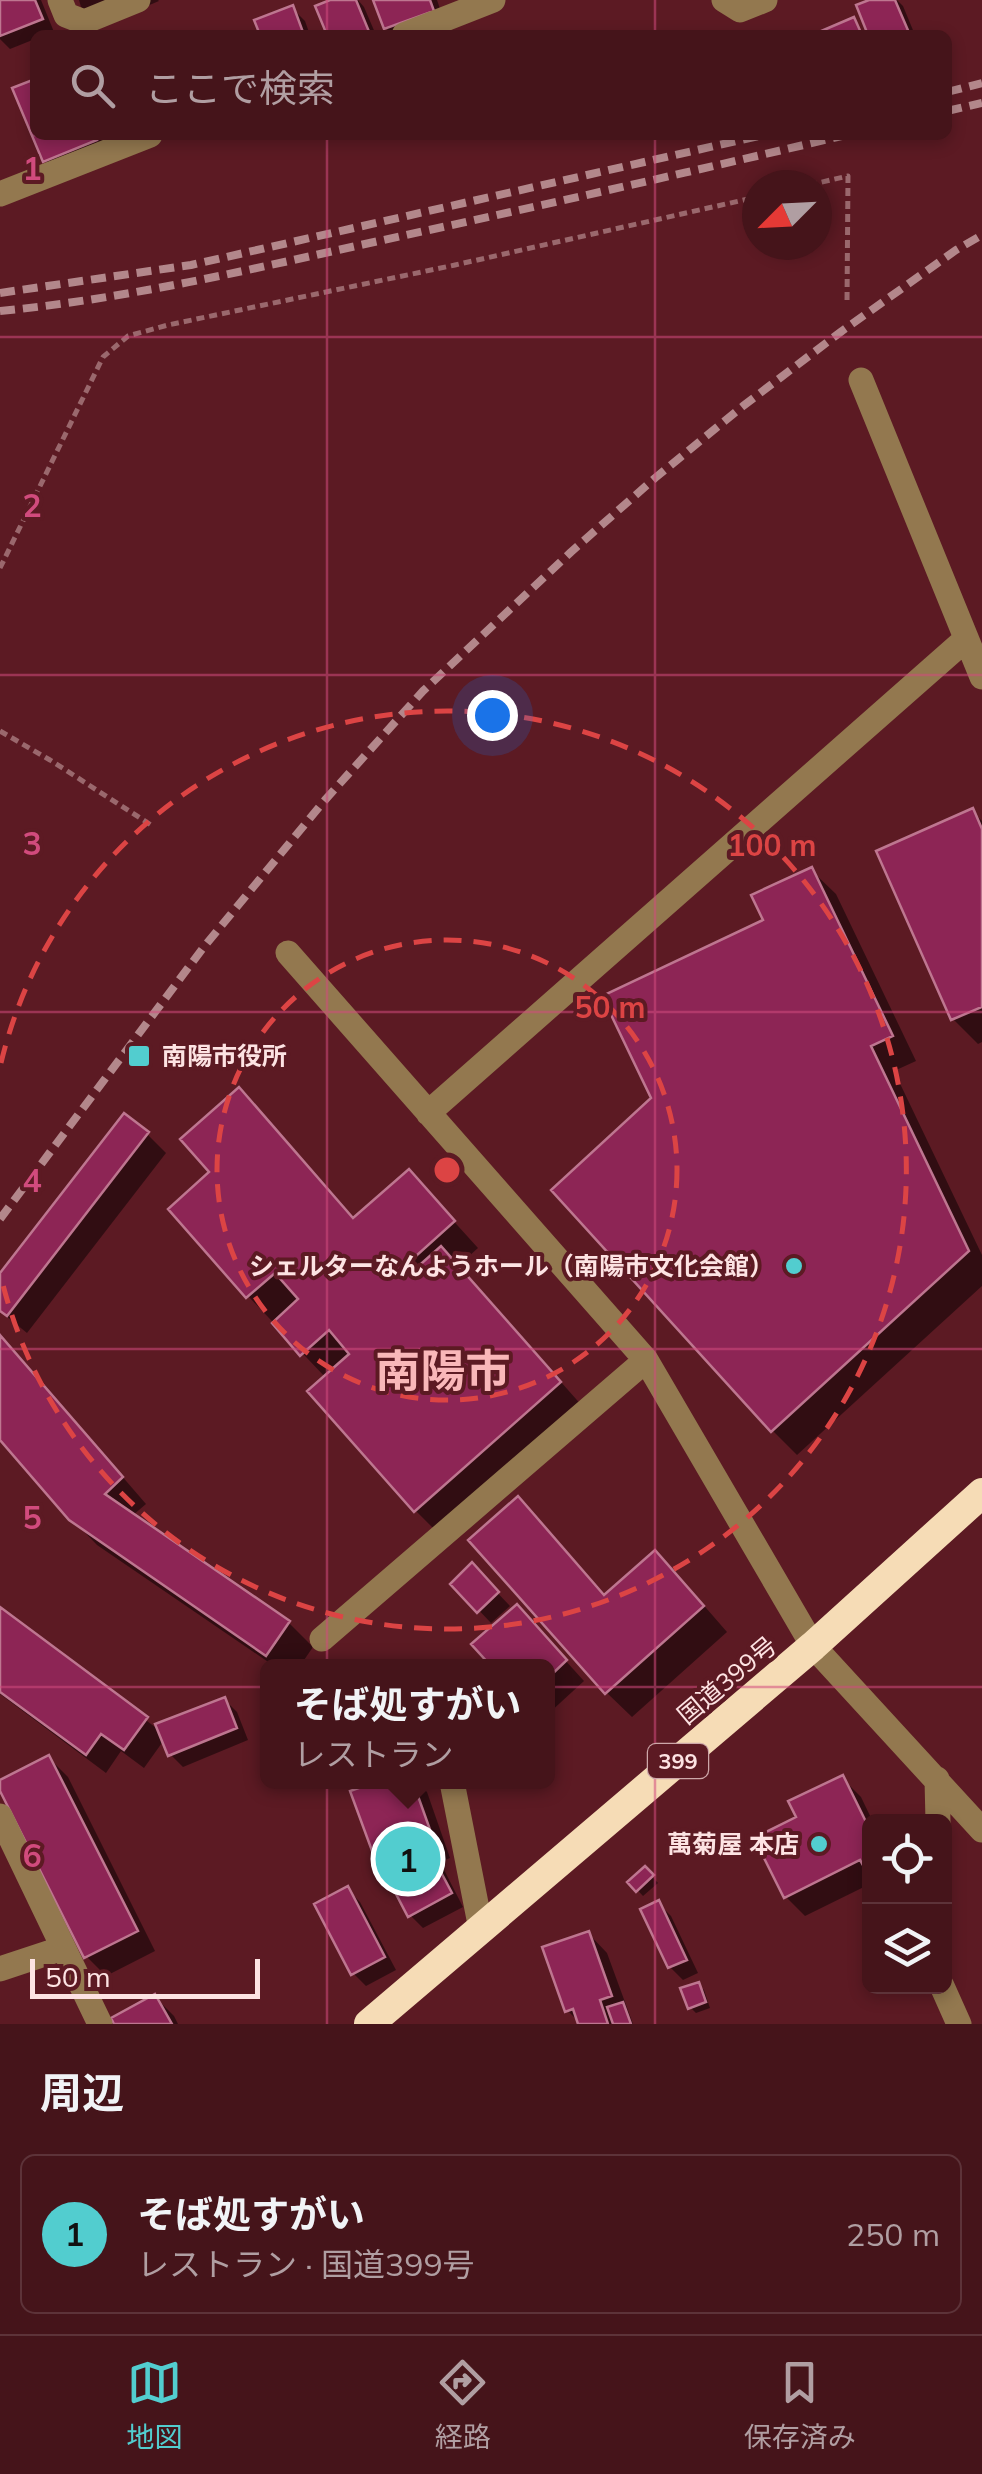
<!DOCTYPE html>
<html lang="ja">
<head>
<meta charset="utf-8">
<style>
  :root { --surface:#45141a; --page:#4c1d23; --text:#f1f3f6; --muted:#b09ea2; --line:#5d3339; --accent:#52cdcf }
  body { margin:0; font-family:Mulish,"Noto Sans JP",sans-serif; background:var(--page); color:var(--text) }
  .controls { position:absolute; right:30px; bottom:30px; display:grid; overflow:hidden; border-radius:15px; box-shadow:0 5px 15px #0003 }
  .controls button { width:90px; height:90px; display:grid; place-items:center; padding:0; border:0; border-bottom:2px solid var(--line); background:var(--surface); color:var(--text); font:50px sans-serif }
  .compass { position:absolute; left:742px; top:170px; width:90px; height:90px; border-radius:50%; background:var(--surface); box-shadow:0 5px 15px #0003; rotate:246deg }
  .scale { position:absolute; left:30px; bottom:25px; width:230px; box-sizing:border-box; padding-left:10px; border:5px solid #fde3e3; border-top:0; font-size:28px; line-height:35px; white-space:nowrap; color:#fde3e3; -webkit-text-stroke:8px #5c1a23; paint-order:stroke }
  .you { position:absolute; left:492px; top:715px; width:35px; height:35px; margin:-25px; border:8px solid #fff; border-radius:50%; background:#1a73e8; box-shadow:0 0 0 15px #1a73e833 }
  .badge { display:grid; place-items:center; width:65px; height:65px; border-radius:50%; background:var(--accent); color:#111; font-size:32px; font-weight:700 }
  .pin { position:absolute; translate:-50% -50%; border:5px solid #fff; box-shadow:0 2px 10px #0006 }
  .popup { position:absolute; left:260px; top:1659px; width:295px; height:130px; box-sizing:border-box; display:grid; place-content:center; border-radius:15px; background:var(--surface); filter:drop-shadow(0 2px 8px #0005); font-size:32px; white-space:nowrap; color:var(--muted) }
  .popup b { font-size:38px; color:var(--text) }
  .popup::after { content:''; position:absolute; left:50%; top:100%; margin-left:-20px; border:20px solid transparent; border-top-color:var(--surface) }
  .list { margin:0; padding:0; list-style:none }
  h2 { display:flex; justify-content:space-between; align-items:center; height:130px; margin:0; padding:0 40px; font-size:42px }
  h2 small { font-size:32px; font-weight:400; color:var(--muted) }
  .list li { display:grid; grid-template-columns:65px 1fr auto; gap:30px; align-items:center; box-sizing:border-box; height:160px; margin:0 20px 20px; padding:0 20px; border:2px solid var(--line); border-radius:15px }
  .list b { display:block; font-size:38px; white-space:nowrap }
  .list p { margin:0; font-size:32px; white-space:nowrap; color:var(--muted) }
  .list em { font-size:32px; font-style:normal; color:var(--muted) }
  .icon { flex:none; width:55px; height:55px; fill:none; stroke:currentColor; stroke-width:2; stroke-linecap:round; stroke-linejoin:round }
  .map { position:relative; flex:none; width:982px; height:2024px; overflow:hidden }
  .search { position:absolute; background:var(--surface); box-shadow:0 5px 15px #0003; left:30px; right:30px; top:30px; height:110px; display:flex; align-items:center; gap:25px; box-sizing:border-box; padding:0 35px; border-radius:15px; color:var(--muted); font-size:38px }
  .sheet { height:310px; background:var(--surface) }
  nav { display:flex; justify-content:space-around; align-items:center; box-sizing:border-box; height:140px; border-top:2px solid var(--line); background:var(--surface); font-size:28px; color:var(--muted) }
  nav a { display:grid; justify-items:center; gap:5px }
  nav .on { color:var(--accent) }
  .map>svg:first-child { display:block }
  .shadow { fill:#0007 }
  .building { fill:#8d2555; stroke:#be7690; stroke-width:2.5 }
  .lines { fill:none; stroke-linecap:round; stroke-linejoin:round }
  .path { stroke:#9a686d; stroke-width:5; stroke-dasharray:8 5; stroke-linecap:butt }
  .minor { stroke:#93784f; stroke-width:25 }
  .highway { stroke:#f6dcb6; stroke-width:30 }
  .rail { stroke:#b3878b; stroke-width:8; stroke-dasharray:15 8; stroke-linecap:butt }
  .grid { fill:none; stroke:#d14b7d; stroke-width:2.5; stroke-opacity:0.55 }
  .ring { fill:none; stroke:#dc4444; stroke-width:5; stroke-dasharray:18 12 }
  .poi-dot { fill:#52cdcf; stroke:#5c1a23; stroke-width:4 }
  .labels { text-anchor:middle; stroke-width:8; stroke-linejoin:round; paint-order:stroke }
  .shield { fill:#5c1a23; stroke:#cda7a9; stroke-width:2.5 }
  .shield-label { font-size:22px; font-weight:bold; fill:#fde3e3 }
  .poi-label { font-size:25px; font-weight:bold; fill:#fde3e3; stroke:#5c1a23; text-anchor:end }
  .street-label { font-size:25px; fill:#fde3e3; stroke:#5c1a23 }
  .town-label { font-size:45px; font-weight:bold; fill:#f9b7b9; stroke:#5c1a23 }
  .grid-label { font-size:32px; text-anchor:middle; font-weight:bold; fill:#d14b7d; stroke:#5c1a23; stroke-width:8; stroke-linejoin:round; paint-order:stroke }
  .centre { fill:#dc4444; stroke:#5c1a23; stroke-width:5 }
  .ring-label { font-size:30px; text-anchor:middle; font-weight:bold; fill:#dc4444; stroke:#5c1a23; stroke-width:8; stroke-linejoin:round; paint-order:stroke }
</style>
</head>
<body>
<div class="map">
<svg width="982" height="2024" viewBox="0 0 982 2024">
  <rect width="100%" height="100%" fill="#5c1a23"/>
  <path class="shadow" d="M0 0H41L54 32 35 35V39L10 49 0 39Z
    M79 0H158L159 1 100 26 81 7Z
    M337 0H358L364 7 376 35H330L318 8Z
    M376 0H437L445 23 393 35 386 28Z
    M875 0H897L903 6 915 35H871Z
    M292 8 305 21 310 35H262Z
    M35 81V135H104L114 159 64 180 45 161 15 89Z
    M972 811 982 821V1042L978 1044 953 1019Z
    M811 870 836 894 916 1061 894 1071 982 1255V1286L797 1455 772 1430 654 1098Z
    M239 1090 263 1115 355 1219 409 1172 478 1248 458 1266 584 1408 440 1535 416 1511 326 1378 248 1296 172 1209 213 1173Z
    M147 1134 166 1153 27 1333 0 1311V1277Z
    M0 1339 25 1364 146 1504 132 1516 289 1623 313 1647 300 1666H274L97 1545 71 1518 0 1436Z
    M542 1524 606 1597 680 1578 727 1632 632 1717 607 1693 472 1540Z
    M472 1566 510 1606 491 1623 454 1584Z
    M0 1611 155 1727 224 1699 237 1712 248 1740 183 1767 170 1754 164 1740 144 1768 121 1751 106 1773 0 1694Z
    M535 1627 584 1681 548 1714V1666H495L475 1645Z
    M49 1758 68 1777 155 1951 106 1976 86 1956 0 1785V1782Z
    M842 1778 861 1797 873 1822H870V1884L805 1916 786 1897 799 1818Z
    M383 1782H417L427 1792 450 1858 440 1862 463 1907 423 1928 410 1915 387 1868 377 1858 353 1792Z
    M645 1869 658 1883 643 1896 630 1882Z
    M347 1889 360 1902 396 1970 366 1986 353 1973Z
    M658 1903 671 1916 698 1973 683 1980 670 1967Z
    M588 1933 607 1953 633 2024H581L568 2011Z
    M698 1985 704 1990 710 2008 696 2013 690 2007Z
    M155 1997 174 2016 178 2024H117Z"/>
  <path class="building" d="M0 0H35L43 19 0 36Z
    M330 0H356L370 34 327 35 315 6Z
    M373 0H430L434 11 384 29Z
    M869 0H895L910 35H868L856 5Z
    M293 5 304 35H260L254 20Z
    M854 17 862 35H812Z
    M35 79V135H95L97 140 43 162 12 88Z
    M973 808 982 829V1007L951 1020 876 851Z
    M812 867 893 1036 871 1046 969 1251 771 1432 551 1190 651 1098 602 996 763 920 751 895Z
    M239 1087 353 1218 409 1169 455 1221 407 1264 413 1271 441 1246 561 1382 414 1512 307 1391 349 1354 329 1330 300 1356 272 1323 298 1299 275 1273 246 1298 168 1209 209 1172 180 1139Z
    M124 1113 149 1132 7 1316 0 1311V1273Z
    M0 1335 123 1477 105 1494 290 1621 266 1656 69 1520 0 1440Z
    M518 1496 604 1595 655 1550 704 1606 605 1694 468 1540Z
    M472 1562 499 1592 477 1613 450 1584Z
    M517 1604 567 1660 548 1678V1666H491L471 1644Z
    M0 1607 148 1717 124 1750 101 1734 86 1755 0 1692Z
    M225 1697 237 1728 168 1756 155 1724Z
    M49 1755 138 1931 84 1958 0 1791V1780Z
    M843 1775 870 1830V1878L860 1860 784 1898 754 1838 796 1817 788 1801Z
    M376 1782H413L433 1838 375 1859 350 1791Z
    M426 1844 452 1893 408 1917 382 1867Z
    M645 1866 654 1875 636 1892 627 1882Z
    M348 1886 385 1957 351 1975 314 1904Z
    M659 1900 687 1960 668 1968 640 1909Z
    M589 1931 612 1996 600 2000 608 2024H578L573 2009 565 2012 542 1947Z
    M699 1982 706 2002 688 2009 680 1988Z
    M155 1994 172 2024H114L111 2018Z
    M623 2002 631 2024H613L607 2007Z"/>
  <g class="lines">
    <path class="path" d="M809 185 848 176 847 302
      M0 568 103 357 128 336 168 325 455 265 757 197
      M0 731 50 760 151 825"/>
    <path class="minor" d="M60 0 66 15 84 22 138 0
      M724 0 740 10 765 0
      M404 35 493 0
      M0 194 150 135
      M861 380 982 677
      M288 953 646 1360 813 1646 982 1830
      M428 1113 966 639
      M322 1639 646 1360
      M937 1779 938 1822
      M452 1782 481 1929
      M0 1816 100 2024
      M0 1969 63 1948
      M942 1986 959 2024"/>
    <path class="highway" d="M369 2024 813 1646 982 1493"/>
    <path class="rail" d="M947 92 982 83
      M947 111 982 103
      M0 293 191 265 763 135
      M0 311C124 299 244 271 365 244 526 209 686 173 846 135
      M0 1219 203 948 325 800 423 691 571 552 655 478 743 406 842 331 956 250 982 235"/>
  </g>
  <path class="grid" d="M327 0V35M655 0V35M327 135V2024M655 135V2024M0 337H982M0 675H982M0 1012H982M0 1349H982M0 1687H982"/>
  <g class="ring">
    <circle cx="447" cy="1170" r="230"/>
    <path d="M1 1063A459 459 0 1 1 1 1277"/>
  </g>
  <g class="poi-dot">
    <rect x="127" y="1044" width="24" height="24" rx="5"/>
    <circle cx="794" cy="1266" r="10"/>
    <circle cx="819" cy="1844" r="10"/>
  </g>
  <g class="labels">
    <rect class="shield" x="648" y="1744" width="60" height="34" rx="8"/>
    <g class="shield-label">
      <text x="678" y="1769">399</text>
    </g>
    <g class="poi-label">
      <text x="162" y="1065" text-anchor="start">南陽市役所</text>
      <text x="774" y="1275">シェルターなんようホール（南陽市文化会館）</text>
      <text x="799" y="1853">萬菊屋 本店</text>
    </g>
    <g class="street-label">
      <text transform="translate(727 1680) rotate(-40)" y="9">国道399号</text>
    </g>
    <g class="town-label">
      <text x="443" y="1387">南陽市</text>
    </g>
  </g>
  <g class="grid-label">
    <text x="32" y="180">1</text>
    <text x="32" y="517">2</text>
    <text x="32" y="855">3</text>
    <text x="32" y="1192">4</text>
    <text x="32" y="1529">5</text>
    <text x="32" y="1867">6</text>
  </g>
  <circle cx="447" cy="1170" r="15" class="centre"/>
  <g class="ring-label">
    <text x="772" y="856">100 m</text>
    <text x="610" y="1018">50 m</text>
  </g>
</svg>
<div class="controls">
<button><svg class="icon" aria-label="locate" viewBox="0 0 24 24"><circle cx="12" cy="12" r="6"/><path d="M12 2v4M12 18v4M2 12h4M18 12h4"/></svg></button>
<button><svg class="icon" aria-label="layers" viewBox="0 0 24 24"><path d="M12 4l9 5-9 5-9-5zM3 14l9 5 9-5"/></svg></button>
</div>
<svg class="compass" viewBox="-18 -18 36 36"><path d="M0-13l5 13h-10z" fill="#e53935"/><path d="M0 13l5-13h-10z" fill="#b09ea2"/></svg>
<div class="scale">50 m</div>
<div class="you"></div>
<div class="pin badge" style="left:408px;top:1859px">1</div>
<div class="popup"><b>そば処すがい</b>レストラン</div>
<div class="search"><svg class="icon" aria-label="search" viewBox="0 0 24 24"><circle cx="10" cy="10" r="6"/><path d="M15 15l6 6"/></svg>ここで検索</div>
</div>
<section class="sheet">
<h2>周辺<small></small></h2>
<ul class="list">
<li><span class="badge">1</span><div><b>そば処すがい</b><p>レストラン · 国道399号</p></div><em>250 m</em></li>
</ul>
</section>
<nav>
<a class="on"><svg class="icon" aria-label="map" viewBox="0 0 24 24"><path d="M3 6l6-2 6 2 6-2v14l-6 2-6-2-6 2zM9 4v14M15 6v14"/></svg>地図</a>
<a><svg class="icon" aria-label="directions" viewBox="0 0 24 24"><path d="M12 3l9 9-9 9-9-9zM9 14v-3h6M13 9l2 2-2 2"/></svg>経路</a>
<a><svg class="icon" aria-label="saved" viewBox="0 0 24 24"><path d="M7 4h10v16l-5-4-5 4z"/></svg>保存済み</a>
</nav>
</body>
</html>
